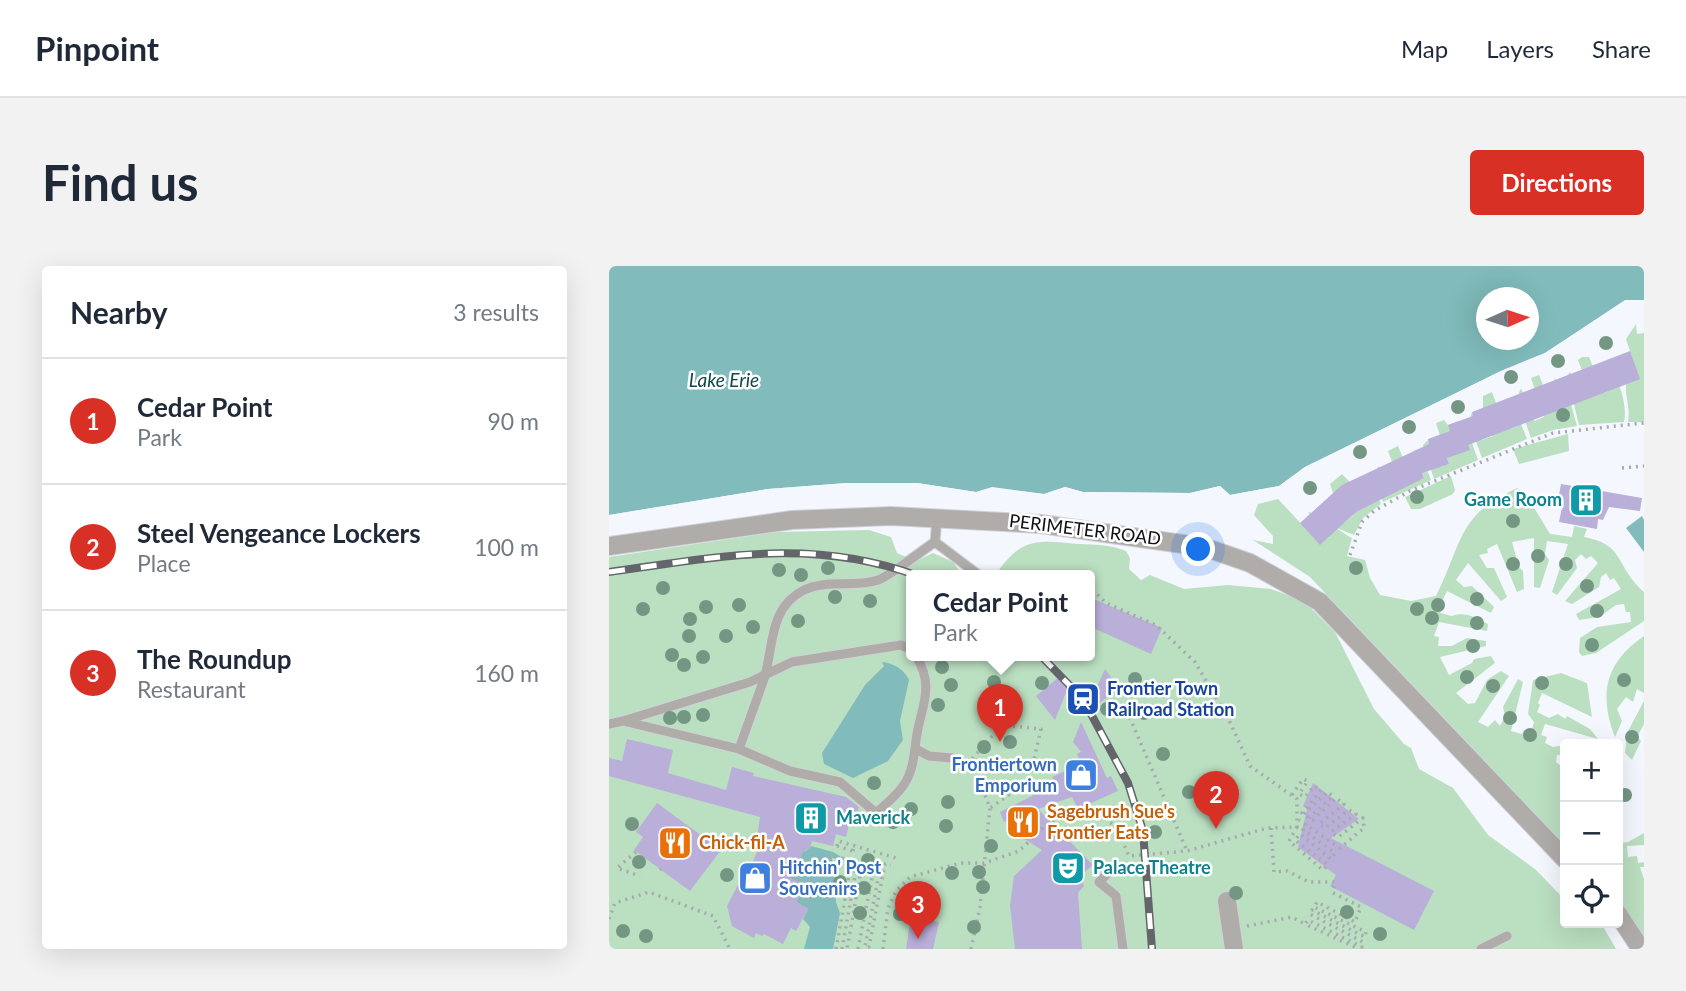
<!DOCTYPE html>
<html lang="en">
<head>
<meta charset="utf-8">
<style>
  :root { --surface:#fff; --page:#f2f2f3; --text:#1f2937; --muted:#747a83; --line:#e0e1e3; --accent:#d93025 }
  body { margin:0; font-family:Lato,sans-serif; background:var(--page); color:var(--text) }
  .controls { position:absolute; right:21px; bottom:21px; display:grid; overflow:hidden; border-radius:7px; box-shadow:0 7px 28px #0002 }
  .controls button { width:63px; height:63px; display:grid; place-items:center; padding:0; border:0; border-bottom:2px solid var(--line); background:var(--surface); color:var(--text); font:35px sans-serif }
  .compass { position:absolute; left:867px; top:21px; width:63px; height:63px; border-radius:50%; background:var(--surface); box-shadow:0 7px 28px #0002; rotate:87deg }
  .you { position:absolute; left:590px; top:284px; width:24px; height:24px; margin:-18px; border:5px solid #fff; border-radius:50%; background:#1a73e8; box-shadow:0 0 0 10px #1a73e833 }
  .badge { display:grid; place-items:center; width:46px; height:46px; border-radius:50%; background:var(--accent); color:#fff; font-size:23px; font-weight:700 }
  .pin { position:absolute; translate:-50% -58px; filter:drop-shadow(0 2px 4px #0008) }
  .pin::after { content:''; position:absolute; top:37px; width:24px; height:21px; background:inherit; clip-path:polygon(0 0,100% 0,50% 100%) }
  .popup { position:absolute; left:297px; top:304px; width:189px; height:91px; box-sizing:border-box; display:grid; place-content:center; border-radius:7px; background:var(--surface); filter:drop-shadow(0 2px 5px #0005); font-size:23px; white-space:nowrap; color:var(--muted) }
  .popup b { font-size:26px; color:var(--text) }
  .popup::after { content:''; position:absolute; left:50%; top:100%; margin-left:-14px; border:14px solid transparent; border-top-color:var(--surface) }
  .list { margin:0; padding:0; list-style:none }
  h2 { display:flex; justify-content:space-between; align-items:center; height:91px; margin:0; padding:0 28px; font-size:30px }
  h2 small { font-size:23px; font-weight:400; color:var(--muted) }
  .list li { display:grid; grid-template-columns:46px 1fr auto; gap:21px; align-items:center; box-sizing:border-box; height:126px; padding:0 28px; border-top:2px solid var(--line) }
  .list b { display:block; font-size:26px; white-space:nowrap }
  .list p { margin:0; font-size:23px; white-space:nowrap; color:var(--muted) }
  .list em { font-size:23px; font-style:normal; color:var(--muted) }
  .icon { flex:none; width:38px; height:38px; fill:none; stroke:currentColor; stroke-width:2; stroke-linecap:round; stroke-linejoin:round }
  .map { position:relative; flex:none; width:1035px; height:683px; overflow:hidden; border-radius:7px }
  header { display:flex; align-items:center; gap:42px; box-sizing:border-box; height:98px; padding:0 35px; background:var(--surface); border-bottom:2px solid var(--line) }
  header strong { font-size:33px }
  nav { display:flex; gap:38px; margin-inline-start:auto; font-size:24px }
  .intro { display:flex; align-items:center; justify-content:space-between; box-sizing:border-box; height:168px; padding:0 42px }
  h1 { margin:0; font-size:49px }
  .button { padding:18px 32px; border-radius:7px; background:var(--accent); color:#fff; font-size:24px; font-weight:700 }
  main { display:flex; gap:42px; padding:0 42px }
  aside { flex:1; background:var(--surface); border-radius:7px; box-shadow:0 7px 28px #0002 }
  .map>svg:first-child { display:block }
  .green { fill:#bbdfc1 }
  .water { fill:#81bbbb; fill-rule:evenodd }
  .pier { fill:#f4f7fe }
  .building { fill:#b9afd9 }
  .lines { fill:none; stroke-linecap:round; stroke-linejoin:round }
  .lane-casing { stroke:#cfd2d8; stroke-width:11 }
  .street-casing { stroke:#cfd2d8; stroke-width:20 }
  .path { stroke:#a7a9af; stroke-width:3.5; stroke-dasharray:2 5; stroke-linecap:butt }
  .lane { stroke:#afaca9; stroke-width:9 }
  .street { stroke:#afaca9; stroke-width:18 }
  .rail-casing { stroke:#64656a; stroke-width:8 }
  .rail { stroke:#fff; stroke-width:5; stroke-dasharray:16; stroke-linecap:butt }
  .path-bridge { stroke:#a7a9af; stroke-width:3.5; stroke-dasharray:2 5; stroke-linecap:butt }
  .tree { fill:#749784 }
  .labels { text-anchor:middle; stroke-width:5; stroke-linejoin:round; paint-order:stroke }
  .culture-label { font-size:18px; font-weight:bold; fill:#0d838f; stroke:#fff; text-anchor:start }
  .street-label { font-size:18px; fill:#0f1013; stroke:#fff }
  .transit-label { font-size:18px; font-weight:bold; fill:#164399; stroke:#fff; text-anchor:start }
  .shop-label { font-size:18px; font-weight:bold; fill:#366cbe; stroke:#fff; text-anchor:end }
  .food-label { font-size:18px; font-weight:bold; fill:#c56008; stroke:#fff; text-anchor:start }
  .water-label { font-size:19px; font-style:italic; fill:#124748; stroke:#fff }
</style>
</head>
<body>
<header>
<strong>Pinpoint</strong>
<nav><a>Map</a><a>Layers</a><a>Share</a></nav>
</header>
<div class="intro"><h1>Find us</h1><a class="button">Directions</a></div>
<main>
<aside>
<h2>Nearby<small>3 results</small></h2>
<ul class="list">
<li><span class="badge">1</span><div><b>Cedar Point</b><p>Park</p></div><em>90 m</em></li>
<li><span class="badge">2</span><div><b>Steel Vengeance Lockers</b><p>Place</p></div><em>100 m</em></li>
<li><span class="badge">3</span><div><b>The Roundup</b><p>Restaurant</p></div><em>160 m</em></li>
</ul>
</aside>
<div class="map">
<svg width="1035" height="683" viewBox="0 0 1035 683">
  <rect width="100%" height="100%" fill="#f4f7fe"/>
  <path class="green" d="M1027 58 1028 68 1035 67V156H1019C1022 140 1014 128 1018 112L1030 113 1017 73Z
    M973 91H980L995 127 1005 122 995 95C1009 110 1019 136 1015 156L970 159 958 110 961 106 972 134 983 130 969 94Z
    M930 109 944 144 955 140 945 112 951 117 962 138 968 160 944 164 922 172 908 132 912 122 925 155 935 151 922 112Z
    M883 126 897 164 909 160 898 132 903 135 918 173 873 192 860 156 863 146 873 174 884 170 874 142V130Z
    M835 154 839 159 850 155 862 174 869 194 825 213 814 179 819 174 829 201 840 198 827 157Z
    M959 168 960 185 910 198 904 183Z
    M789 180 804 216 815 212 805 184 811 186 822 214 774 236 765 207 770 200 783 226 793 222 779 185Z
    M733 208 740 215 752 243 763 237 750 210 764 218 772 238 754 252 745 269 728 262 714 240 715 235 735 257 744 249 724 227 721 218Z
    M842 210 846 224 844 228 811 243H802L796 231Z
    M908 222 918 230 941 268 963 271 965 260 978 263 975 271C1017 279 1005 299 1035 326V355L987 387 973 390 970 386 971 372 988 361 1022 356 1021 346H1017L1015 338 1007 339 990 351 970 354 967 348 1012 323 1005 312 1001 314 997 307 992 311 990 321 963 338 956 335 989 297 982 290 977 293 972 288 966 294 968 302 948 329 943 326 959 278 938 275 936 288 940 294 931 322 925 321V272L903 276 910 301 914 305 915 323 908 326 888 278 878 283 879 287 870 289 878 302H885L898 331 892 335 859 297 847 314 855 321 863 320 885 341 882 347 838 325 833 336H836L831 347 843 350C856 345 867 352 879 358L878 365 830 356 825 370 830 371 829 380H843L858 372 877 375V380L831 391 840 409 863 397 865 393 882 390 886 397 847 427 859 438 866 437 878 414 892 405 900 410 869 456 879 461 886 454 891 460 896 450 894 441 909 413 914 416 902 465 913 468 915 464 922 467 925 456 919 448 924 414 952 407 978 417 983 451 933 427 929 437 931 439 928 446 940 452 949 448 956 453 958 450 981 463 989 473 936 458 932 469 938 471 936 477 944 481 956 479V489H948L947 496 952 500 951 507 956 508V579L701 311 644 274 664 278V270L645 249 649 238 669 233 711 278 720 271 699 246C710 247 731 266 743 272L738 290 756 294 761 312 771 329 802 335 827 330C854 276 848 249 908 222Z
    M260 264 282 271 288 287 307 295 324 287 344 296 354 310H302V390H480V310H386C411 271 429 274 469 278 487 279 499 278 517 285L521 292 520 303 532 314 541 309 575 323 619 319 662 323 695 335 726 366 765 443 795 478 802 482 810 503 844 522 879 569 926 603 956 634V657H992L1007 683H0V291L166 266Z
    M1035 370V427L1028 423 1024 436 1017 431 1008 443 1013 455 1006 471C989 427 997 396 1035 370Z
    M1035 435V458L1028 471 1032 475 1023 494 1016 487 1018 467Z
    M1035 567V579L1018 580 1019 591 1028 590 1029 597 1035 596V601H1031L1035 613V673L1009 642V577L1019 576Z"/>
  <path class="water" d="M0 0H1035V34L1016 35 936 87 892 105 696 201 670 220 621 229 611 220 581 227 474 226 456 221 435 228 383 222 367 226 308 217H238L159 223 0 249ZM878 32H920V74H878Z
    M1033 250 1035 254V286L1017 262Z
    M273 396C284 397 295 403 300 414L291 455 294 474 279 495 244 512 215 498 213 487 256 419 275 400Z
    M202 580 224 586 234 592H223L227 636 231 647 224 683H195L201 661 194 653 199 643 187 636 196 620 181 612 191 584 197 585Z"/>
  <path class="pier" d="M1016 34H1035V38H1018L938 90 893 108 698 204 670 224 621 233 610 224 581 230 474 229 456 224 435 231 383 225 367 230 308 220H238L159 227 0 252V249L159 223 238 217H308L367 226 383 221 435 228 456 221 474 226 581 227 611 220 621 229 670 220 696 201 892 105 936 87Z"/>
  <path class="building" d="M1021 85 1031 113 859 179 861 184 838 192 840 198 813 207 815 212 747 246 711 279 691 257 733 219 820 178 819 173 841 165 839 159 864 150 863 146Z
    M952 218 1033 232 1031 245 1000 241 994 254 989 253 988 263 950 256 953 241 948 240Z
    M480 331 553 362 542 388 480 360Z
    M496 403 510 422 475 449Z
    M450 411 459 421 446 454 427 430Z
    M472 456 498 512 502 510 509 525 469 543 463 531 429 543 484 599 471 610 475 620 469 627 473 683H406L401 640 405 610 433 584 400 563 401 555 395 556 391 546 447 518 443 511 472 498 468 488 472 486 464 476Z
    M18 473 64 484 59 507 117 524 123 501 145 507 144 510 237 531 250 541 247 551 242 550 237 571 227 568 224 580 203 575 201 582 195 585 181 612 196 620 187 636 199 643 187 665 182 662 174 678 155 668 153 670 147 667 145 672 123 660 118 640 137 603 140 605 153 574 148 572 151 551 0 510V492L13 495Z
    M704 517 750 553 722 572 825 625 805 664 721 620 727 609 689 581 698 543 694 540Z
    M48 537 112 584 81 625 25 584 34 571 27 566Z
    M302 651 330 656 324 683H297Z"/>
  <g class="lines">
    <g class="lane-casing">
      <path id="lane" d="M326 276 371 310
        M14 455 141 416 183 396 292 379 302 384
        M0 458 14 455 130 483 181 505 231 516 267 547C276 539 287 530 294 520 304 506 305 490 307 474 311 442 327 422 307 390
        M130 483C138 460 147 436 155 413 165 381 159 342 195 324 218 313 245 322 269 314 281 310 312 285 326 276L328 252
        M307 483 320 490 343 492
        M500 606 490 616 507 630 514 683
        M872 683 898 670"/>
    </g>
    <g class="street-casing">
      <path id="street" d="M0 280 183 254 282 250 432 258 595 281 641 297 711 336 956 593
        M618 635 625 683
        M1009 648 1032 683"/>
    </g>
    <path class="path" d="M1013 202 1035 200
      M741 289 753 256 765 245 801 225 944 167 1035 157
      M518 445 578 585
      M388 515 389 514
      M683 529 694 513 699 515 690 528 696 531 705 520 712 524 693 547 704 554 727 532 735 538 710 558 716 562 740 544 747 548 722 566 729 571 754 552 755 562 731 582 690 554
      M695 548 718 526 724 530 700 552
      M688 561 680 575 714 604 719 599 686 574 691 568 722 593 726 587 694 564 698 558
      M662 562 665 606 678 605 700 616H726L724 627 752 641 746 656 708 636 705 641 757 666 756 671 703 644 701 648 754 676 753 681 699 654 696 658 750 683
      M228 580 229 575 287 592
      M228 580 244 585
      M27 586 8 602 31 610
      M51 604 52 603
      M184 613 185 611 196 618
      M194 623 203 629 195 641
      M196 624C196 618 194 611 195 606 199 585 229 591 243 594L242 603 245 604
      M0 653 6 637 40 626 104 650 121 683
      M638 660 683 651 696 658
      M227 683 241 605
      M233 683 247 604 252 605 238 683
      M249 683 264 607 270 608 256 681H260L276 598 282 599
      M274 683 279 642 287 625 301 611 352 597H375L410 585 440 556 486 545 507 561 520 590 578 585 658 562 688 561V533L641 500 619 452 586 396 547 359 497 337 488 328
      M362 683 371 641 381 542 362 494 393 459 432 463 420 515 381 542"/>
    <use href="#lane" class="lane"/>
    <use href="#street" class="street"/>
    <g class="rail-casing">
      <path id="rail" d="M0 306C108 291 203 271 309 310
        M432 390 474 433 519 517 534 565 543 683"/>
    </g>
    <use href="#rail" class="rail"/>
    <path class="path-bridge" d="M244 585 246 578"/>
  </g>
  <g class="tree">
    <circle cx="997" cy="77" r="7"/>
    <circle cx="949" cy="95" r="7"/>
    <circle cx="902" cy="111" r="7"/>
    <circle cx="849" cy="141" r="7"/>
    <circle cx="954" cy="149" r="7"/>
    <circle cx="800" cy="161" r="7"/>
    <circle cx="751" cy="186" r="7"/>
    <circle cx="701" cy="222" r="7"/>
    <circle cx="808" cy="231" r="7"/>
    <circle cx="904" cy="255" r="7"/>
    <circle cx="929" cy="290" r="7"/>
    <circle cx="904" cy="298" r="7"/>
    <circle cx="957" cy="298" r="7"/>
    <circle cx="219" cy="302" r="7"/>
    <circle cx="747" cy="302" r="7"/>
    <circle cx="170" cy="304" r="7"/>
    <circle cx="192" cy="309" r="7"/>
    <circle cx="978" cy="320" r="7"/>
    <circle cx="54" cy="322" r="7"/>
    <circle cx="226" cy="331" r="7"/>
    <circle cx="868" cy="333" r="7"/>
    <circle cx="261" cy="335" r="7"/>
    <circle cx="130" cy="339" r="7"/>
    <circle cx="829" cy="339" r="7"/>
    <circle cx="97" cy="341" r="7"/>
    <circle cx="34" cy="343" r="7"/>
    <circle cx="808" cy="343" r="7"/>
    <circle cx="988" cy="345" r="7"/>
    <circle cx="823" cy="352" r="7"/>
    <circle cx="81" cy="353" r="7"/>
    <circle cx="189" cy="355" r="7"/>
    <circle cx="868" cy="357" r="7"/>
    <circle cx="144" cy="361" r="7"/>
    <circle cx="80" cy="370" r="7"/>
    <circle cx="117" cy="370" r="7"/>
    <circle cx="983" cy="379" r="7"/>
    <circle cx="864" cy="380" r="7"/>
    <circle cx="63" cy="389" r="7"/>
    <circle cx="94" cy="391" r="7"/>
    <circle cx="75" cy="399" r="7"/>
    <circle cx="333" cy="401" r="7"/>
    <circle cx="858" cy="411" r="7"/>
    <circle cx="526" cy="413" r="7"/>
    <circle cx="1015" cy="414" r="7"/>
    <circle cx="385" cy="416" r="7"/>
    <circle cx="433" cy="417" r="7"/>
    <circle cx="933" cy="417" r="7"/>
    <circle cx="342" cy="419" r="7"/>
    <circle cx="884" cy="420" r="7"/>
    <circle cx="329" cy="439" r="7"/>
    <circle cx="498" cy="443" r="7"/>
    <circle cx="535" cy="447" r="7"/>
    <circle cx="94" cy="449" r="7"/>
    <circle cx="75" cy="451" r="7"/>
    <circle cx="61" cy="452" r="7"/>
    <circle cx="901" cy="452" r="7"/>
    <circle cx="921" cy="469" r="7"/>
    <circle cx="1023" cy="471" r="7"/>
    <circle cx="401" cy="476" r="7"/>
    <circle cx="375" cy="481" r="7"/>
    <circle cx="554" cy="488" r="7"/>
    <circle cx="265" cy="517" r="7"/>
    <circle cx="580" cy="526" r="7"/>
    <circle cx="1016" cy="529" r="7"/>
    <circle cx="339" cy="536" r="7"/>
    <circle cx="302" cy="543" r="7"/>
    <circle cx="284" cy="556" r="7"/>
    <circle cx="23" cy="558" r="7"/>
    <circle cx="337" cy="560" r="7"/>
    <circle cx="546" cy="566" r="7"/>
    <circle cx="382" cy="580" r="7"/>
    <circle cx="259" cy="594" r="7"/>
    <circle cx="30" cy="596" r="7"/>
    <circle cx="370" cy="606" r="7"/>
    <circle cx="343" cy="607" r="7"/>
    <circle cx="118" cy="609" r="7"/>
    <circle cx="231" cy="616" r="7"/>
    <circle cx="374" cy="621" r="7"/>
    <circle cx="255" cy="622" r="7"/>
    <circle cx="627" cy="627" r="7"/>
    <circle cx="738" cy="646" r="7"/>
    <circle cx="251" cy="647" r="7"/>
    <circle cx="291" cy="648" r="7"/>
    <circle cx="365" cy="661" r="7"/>
    <circle cx="14" cy="665" r="7"/>
    <circle cx="771" cy="668" r="7"/>
    <circle cx="37" cy="670" r="7"/>
  </g>
  <defs>
    <g id="building-square" transform="scale(1.75)"><rect x="-9" y="-9" width="18" height="18" rx="4" fill="#0f9aa8" stroke="#fff"/><path d="M-4-6H4V6H1V3H-1V6H-4ZM-2.5-4.3h1.7v1.8h-1.7ZM.8-4.3h1.7v1.8H.8ZM-2.5-1h1.7V.8h-1.7ZM.8-1h1.7V.8H.8Z" fill="#fff"/></g>
    <g id="station-square" transform="scale(1.75)"><rect x="-9" y="-9" width="18" height="18" rx="4" fill="#1a4fb4" stroke="#fff"/><path d="M-3-6H3Q5-6 5-4V2Q5 4 3 4L4.5 6H3L1.5 4h-3L-3 6H-4.5L-3 4Q-5 4-5 2V-4Q-5-6-3-6ZM-3.5-4v3h7v-3ZM-3.5 1v1.5H-2V1ZM2 1v1.5H3.5V1Z" fill="#fff"/></g>
    <g id="shop-square" transform="scale(1.75)"><rect x="-9" y="-9" width="18" height="18" rx="4" fill="#3f7fe0" stroke="#fff"/><path d="M-5-2.5h2.3a2.7 3.5 0 0 1 5.4 0H5L5.5 6h-11ZM-1.5-2.5h3a1.5 2.3 0 0 0-3 0Z" fill="#fff"/></g>
    <g id="restaurant-square" transform="scale(1.75)"><rect x="-9" y="-9" width="18" height="18" rx="4" fill="#e8710a" stroke="#fff"/><path d="M-5-6h1v4h1v-4h1v4h1v-4h1v5L-1.5 .5V6h-2V.5L-5-1ZM5-6V6H3V1.5H1.5Q1.5-4 5-6Z" fill="#fff"/></g>
    <g id="theatre-square" transform="scale(1.75)"><rect x="-9" y="-9" width="18" height="18" rx="4" fill="#0f9aa8" stroke="#fff"/><path d="M-5-5.5Q0-4 5-5.5V0Q5 5 0 6Q-5 5-5 0ZM-3.3-2.5H-1v1.5H-3.3ZM1-2.5H3.3v1.5H1ZM-2.8 1Q0 5.5 2.8 1Z" fill="#fff"/></g>
  </defs>
  <g fill-rule="evenodd">
    <use href="#building-square" x="977" y="234"/>
    <use href="#station-square" x="474" y="433"/>
    <use href="#shop-square" x="472" y="509"/>
    <use href="#building-square" x="202" y="552"/>
    <use href="#restaurant-square" x="414" y="556"/>
    <use href="#restaurant-square" x="66" y="577"/>
    <use href="#theatre-square" x="459" y="602"/>
    <use href="#shop-square" x="146" y="612"/>
  </g>
  <g class="labels">
    <g class="culture-label">
      <text x="953" y="240" text-anchor="end">Game Room</text>
      <text x="227" y="558">Maverick</text>
      <text x="484" y="608">Palace Theatre</text>
    </g>
    <g class="street-label">
      <text transform="translate(476 264) rotate(7)" y="6">PERIMETER ROAD</text>
    </g>
    <g class="transit-label">
      <text x="498" y="429">Frontier Town<tspan x="498" dy="21">Railroad Station</tspan></text>
    </g>
    <g class="shop-label">
      <text x="448" y="505">Frontiertown<tspan x="448" dy="21">Emporium</tspan></text>
      <text x="170" y="608" text-anchor="start">Hitchin' Post<tspan x="170" dy="21">Souvenirs</tspan></text>
    </g>
    <g class="food-label">
      <text x="438" y="552">Sagebrush Sue's<tspan x="438" dy="21">Frontier Eats</tspan></text>
      <text x="90" y="583">Chick-fil-A</text>
    </g>
    <g class="water-label">
      <text x="115" y="121">Lake Erie</text>
    </g>
  </g>
</svg>
<div class="controls">
<button>+</button>
<button>−</button>
<button><svg class="icon" aria-label="locate" viewBox="0 0 24 24"><circle cx="12" cy="12" r="6"/><path d="M12 2v4M12 18v4M2 12h4M18 12h4"/></svg></button>
</div>
<svg class="compass" viewBox="-18 -18 36 36"><path d="M0-13l5 13h-10z" fill="#e53935"/><path d="M0 13l5-13h-10z" fill="#747a83"/></svg>
<div class="you"></div>
<div class="pin badge" style="left:391px;top:476px">1</div>
<div class="popup"><b>Cedar Point</b>Park</div>
<div class="pin badge" style="left:607px;top:563px">2</div>
<div class="pin badge" style="left:309px;top:673px">3</div>
</div>
</main>
</body>
</html>
